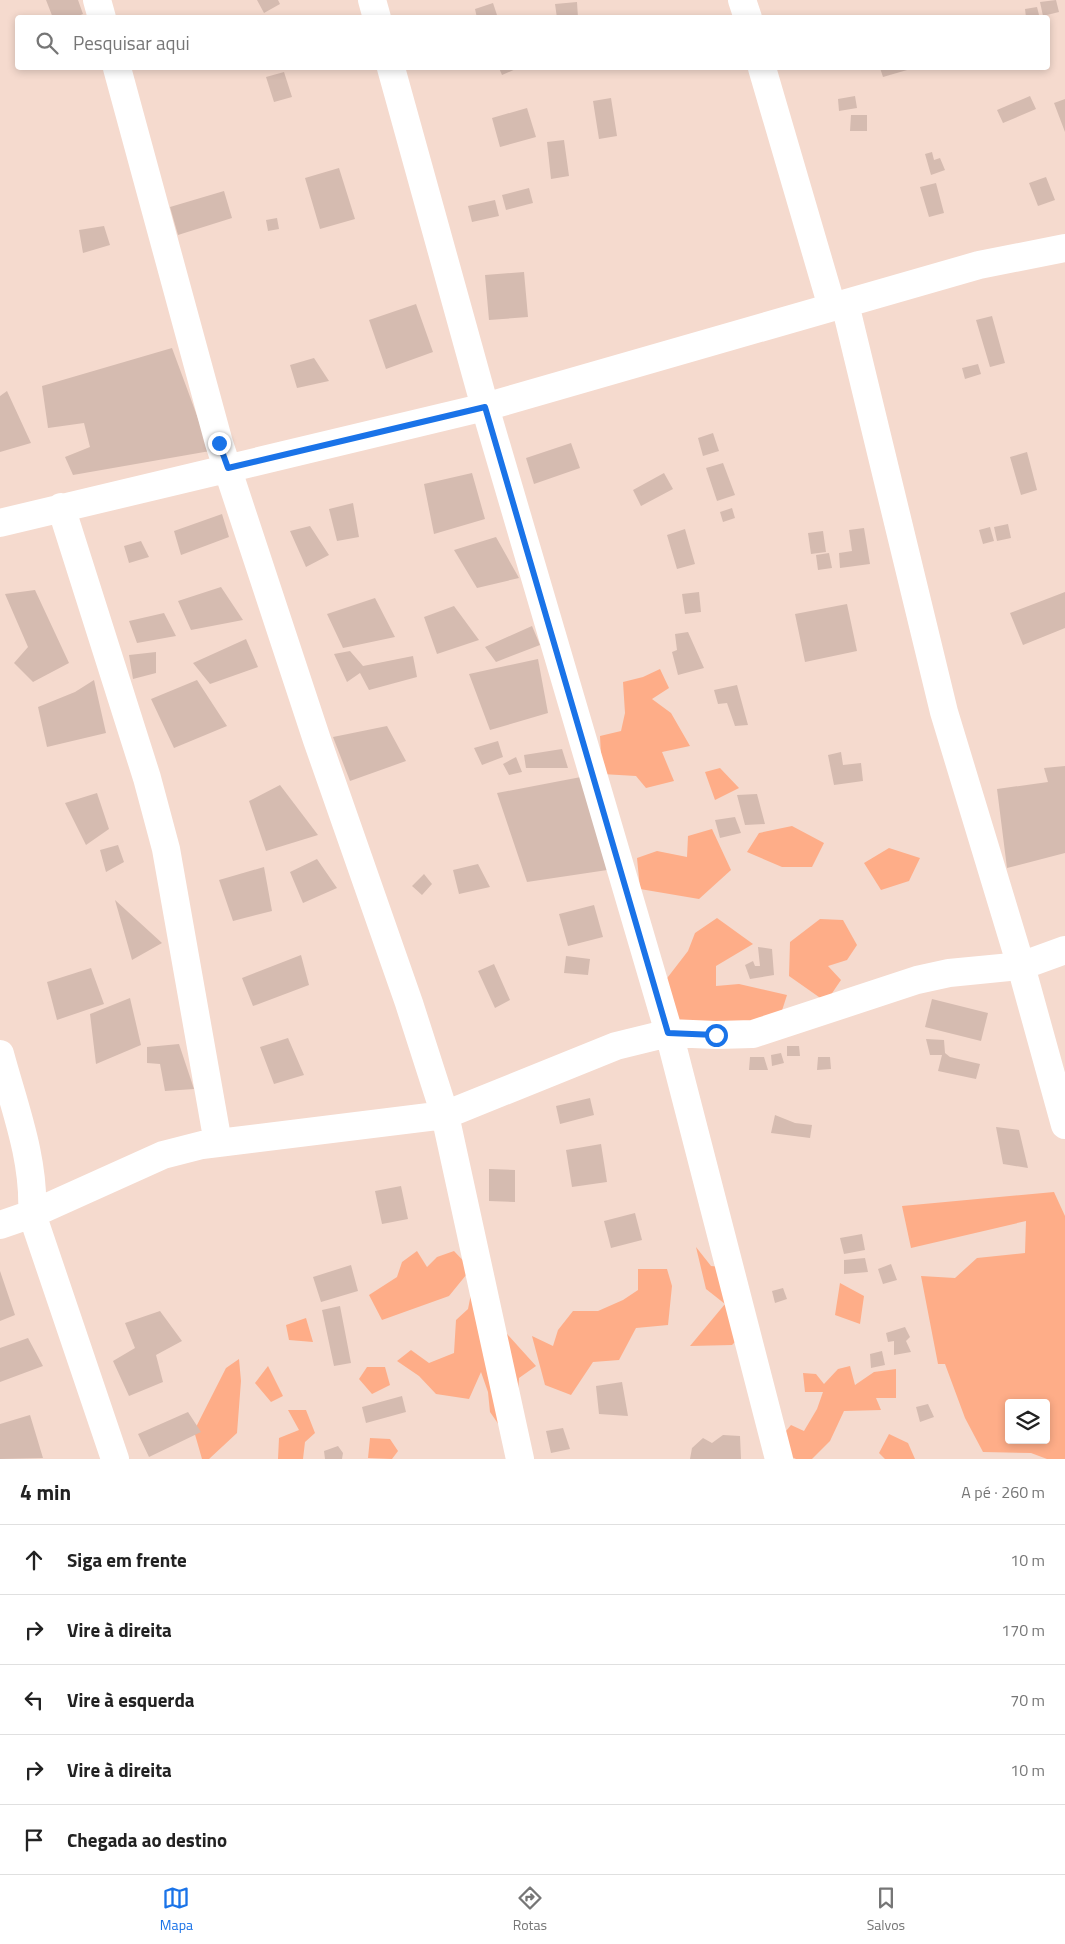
<!DOCTYPE html>
<html lang="pt">
<head>
<meta charset="utf-8">
<style>
  :root { --surface:#fff; --page:#f2f2f2; --text:#222; --muted:#767676; --line:#e0e0e0; --accent:#1a73e8 }
  body { margin:0; font-family:"Titillium Web",sans-serif; background:var(--page); color:var(--text) }
  .controls { position:absolute; right:15px; bottom:15px; display:grid; overflow:hidden; border-radius:5px; box-shadow:0 2px 8px #0003 }
  .controls button { width:45px; height:45px; display:grid; place-items:center; padding:0; border:0; border-bottom:1px solid var(--line); background:var(--surface); color:var(--text); font:25px sans-serif }
  .stop { position:absolute; width:15px; height:15px; margin:-11px; border:4px solid #1a73e8; border-radius:50%; background:#fff }
  .stop.end { background:#1a73e8; border-color:#fff; box-shadow:0 1px 5px #0008 }
  .list { margin:0; padding:0; list-style:none }
  h2 { display:flex; justify-content:space-between; align-items:center; height:65px; margin:0; padding:0 20px; font-size:21px }
  h2 small { font-size:16px; font-weight:400; color:var(--muted) }
  .list li { display:grid; grid-template-columns:32px 1fr auto; gap:15px; align-items:center; box-sizing:border-box; height:70px; padding:0 20px; border-top:1px solid var(--line) }
  .list b { display:block; font-size:19px; white-space:nowrap }
  .list em { font-size:16px; font-style:normal; color:var(--muted) }
  .icon { flex:none; width:28px; height:28px; fill:none; stroke:currentColor; stroke-width:2; stroke-linecap:round; stroke-linejoin:round }
  .map { position:relative; flex:none; width:1065px; height:1459px; overflow:hidden }
  .search { position:absolute; background:var(--surface); box-shadow:0 2px 8px #0003; left:15px; right:15px; top:15px; height:55px; display:flex; align-items:center; gap:12px; box-sizing:border-box; padding:0 18px; border-radius:5px; color:var(--muted); font-size:19px }
  .sheet { height:415px; background:var(--surface) }
  nav { display:flex; justify-content:space-around; align-items:center; box-sizing:border-box; height:70px; border-top:1px solid var(--line); background:var(--surface); font-size:14px; color:var(--muted) }
  nav a { display:grid; justify-items:center; gap:2px }
  nav .on { color:var(--accent) }
  .map>svg:first-child { display:block }
  .green { fill:#fead88; fill-rule:evenodd }
  .building { fill:#d5bbb0 }
  .lines { fill:none; stroke-linecap:round; stroke-linejoin:round }
  .minor { stroke:#fff; stroke-width:28 }
  .route { stroke:#1a73e8; stroke-width:6 }
</style>
</head>
<body>
<div class="map">
<svg width="1065" height="1459" viewBox="0 0 1065 1459">
  <rect width="100%" height="100%" fill="#f5dace"/>
  <path class="green" d="M660 669 669 688 652 699 671 713 690 746 662 752 674 781 646 788 636 776 602 774 600 736 621 731 625 713 623 682 643 677Z
    M720 768 739 788 715 800 705 772Z
    M792 826 824 843 812 867H782L747 852 759 833Z
    M712 829 731 870 699 899 640 889 637 858 657 851 687 857 688 836Z
    M889 848 920 858 909 881 881 890 864 863Z
    M717 918 753 944 716 966V986L739 984 787 995 778 1023H674L661 986 688 951 695 933Z
    M820 919 843 920 857 945 847 960 828 966 841 980 826 1002 789 976 790 942Z
    M1054 1192 1065 1216V1459H1047L1031 1453 983 1452 965 1418 945 1364H938L921 1276 955 1278 977 1258 1025 1253 1026 1221 911 1248 902 1206ZM1009 1403H1046V1440H1009Z
    M696 1247 711 1266 743 1269 757 1320 732 1345 690 1346 725 1304 706 1289Z
    M417 1251 427 1267 437 1257 454 1251 471 1269 449 1296 382 1320 369 1295 397 1277 402 1262Z
    M638 1269H667L672 1286 668 1325 636 1328 619 1360 593 1362 571 1395 545 1385 532 1336 553 1346 558 1330 573 1311H598L623 1300 638 1290Z
    M840 1283 864 1296 860 1324 835 1315Z
    M471 1294 536 1366 519 1378 517 1409 499 1425 490 1412 488 1392 481 1372 469 1399 436 1394 419 1376 397 1361 411 1350 429 1363 454 1353 456 1320 468 1309Z
    M306 1318 313 1342 289 1340 286 1325Z
    M239 1359 241 1381 237 1433 209 1459H202L194 1431 226 1368Z
    M268 1366 283 1396 271 1402 255 1383Z
    M850 1366 855 1385 874 1372 896 1369V1398H876L881 1410 844 1411 830 1441 812 1459H796L786 1454 781 1437 791 1425 804 1431 817 1409 823 1392H805L803 1373 816 1374 824 1384 838 1369Z
    M367 1367H385L390 1385 372 1394 359 1379Z
    M288 1410H306L315 1433 305 1442 303 1459H278L279 1438 299 1430Z
    M889 1434 908 1443 915 1459H885L879 1453Z
    M370 1438 390 1439 398 1451 392 1459 368 1458Z"/>
  <path class="building" d="M46 0H78L83 14 73 18H53Z
    M257 0H278L280 4 264 13Z
    M1056 0 1059 12 1043 16 1040 2Z
    M577 2 578 18H557L555 4Z
    M493 3 498 18H477L475 9Z
    M1037 7 1039 15 1026 17 1025 9Z
    M499 68H518L502 75Z
    M880 68H914L883 77Z
    M284 72 292 97 274 102 266 77Z
    M855 96 857 108 839 111 838 99Z
    M1030 96 1036 109 1003 123 997 110Z
    M611 98 617 136 599 139 593 101Z
    M1065 99V132L1054 103Z
    M527 108 536 137 500 147 492 118Z
    M851 115H867V131H850Z
    M564 140 569 176 551 179 547 142Z
    M932 152 934 160 940 158 945 170 931 175 925 154Z
    M339 168 355 219 320 229 305 178Z
    M1046 177 1055 200 1038 206 1029 183Z
    M936 183 944 213 929 217 920 187Z
    M529 188 533 203 506 210 502 195Z
    M224 191 232 218 178 235 170 207Z
    M495 200 499 216 472 222 468 206Z
    M277 218 279 229 268 231 266 220Z
    M104 226 110 245 83 253 79 230Z
    M524 272 528 317 489 320 485 275Z
    M416 304 433 352 386 369 369 320Z
    M992 316 1005 363 990 367 976 320Z
    M172 348 210 451 73 475 65 457 90 447 84 423 48 428 42 386Z
    M314 358 329 381 297 388 290 365Z
    M978 364 981 374 965 379 962 368Z
    M7 391 31 443 0 452V396Z
    M713 433 719 451 703 456 698 438Z
    M571 443 580 468 534 484 526 458Z
    M1027 452 1037 490 1021 495 1010 457Z
    M723 463 735 495 717 501 706 468Z
    M472 473 485 519 434 534 424 484Z
    M664 473 673 489 641 506 633 490Z
    M353 503 359 537 337 541 329 509Z
    M732 508 735 518 723 522 720 512Z
    M222 514 229 537 181 555 174 531Z
    M1008 524 1011 538 997 541 994 527Z
    M310 526 329 555 306 567 290 531Z
    M990 527 994 541 983 544 979 530Z
    M864 528 870 564 840 568 839 553 852 551 849 530Z
    M685 529 695 564 677 569 667 535Z
    M823 531 826 552 811 554 808 533Z
    M496 537 519 578 477 588 454 550Z
    M141 541 149 557 129 563 124 546Z
    M829 553 832 568 818 570 816 555Z
    M221 587 243 620 191 630 178 601Z
    M35 590 69 663 33 682 14 663 28 647 5 594Z
    M699 592 701 612 685 614 682 594Z
    M1065 592V628L1023 645 1010 613Z
    M375 598 395 637 343 648 327 614Z
    M847 604 857 651 805 662 795 614Z
    M454 606 479 640 437 654 424 617Z
    M164 613 176 636 137 643 129 621Z
    M532 626 540 645 496 662 485 647Z
    M688 632 704 668 678 675 672 652 677 650 675 634Z
    M246 639 258 667 210 684 193 663Z
    M350 651 363 666 413 656 417 677 369 690 360 673 347 682 334 654Z
    M156 652V673L133 679 129 655Z
    M538 659 548 713 490 730 469 674Z
    M94 680 106 733 47 747 38 707 75 692Z
    M197 680 227 726 174 748 151 699Z
    M737 685 748 725 735 726 727 703 718 704 714 690Z
    M387 726 406 761 350 781 333 737Z
    M498 741 503 757 482 765 474 748Z
    M562 749 568 768H526L524 755Z
    M841 752 843 765 861 763 863 781 834 785 828 755Z
    M516 757 522 772 509 775 503 764Z
    M1065 766V853L1007 868 997 789 1048 782 1044 768Z
    M581 777 614 869 527 882 497 793Z
    M280 785 318 835 266 851 249 801Z
    M97 793 109 829 86 845 65 803Z
    M757 794 765 824 745 825 737 795Z
    M735 817 741 833 720 838 715 820Z
    M118 845 124 862 106 872 100 850Z
    M317 859 337 888 303 903 290 872Z
    M478 864 490 887 459 894 453 870Z
    M264 867 272 911 233 921 219 880Z
    M424 874 432 884 422 895 412 886Z
    M115 900 162 943 132 960Z
    M594 905 603 937 568 946 559 914Z
    M758 947 772 949 774 975 750 979 745 965 753 961 755 966H760Z
    M301 955 309 985 253 1006 242 978Z
    M566 956 590 959 588 975 564 973Z
    M494 964 510 1000 495 1008 478 971Z
    M91 968 104 1004 57 1020 47 982Z
    M130 998 141 1045 96 1064 90 1014Z
    M932 999 988 1013 981 1041 925 1027Z
    M288 1038 304 1075 274 1084 260 1047Z
    M926 1039 944 1040 945 1053 950 1057 980 1064 976 1079 938 1071 942 1055H930Z
    M179 1044 194 1089 165 1091 160 1064 147 1063V1047Z
    M787 1046H799L800 1056H787Z
    M781 1053 784 1063 772 1066 771 1055Z
    M750 1057H764L768 1070H749Z
    M818 1057H830L831 1069 817 1070Z
    M590 1098 594 1115 560 1124 556 1106Z
    M775 1115 795 1123 812 1125 810 1138 771 1133Z
    M996 1127 1019 1130 1028 1168 1003 1164Z
    M601 1144 607 1182 572 1187 566 1150Z
    M489 1169 515 1170V1202L489 1201Z
    M401 1186 408 1219 382 1224 375 1191Z
    M635 1213 642 1240 611 1248 604 1221Z
    M862 1234 865 1250 844 1254 840 1238Z
    M865 1258 868 1272 844 1274V1260Z
    M891 1264 897 1280 883 1284 878 1269Z
    M351 1265 358 1291 321 1302 313 1277Z
    M0 1271 15 1315 0 1321Z
    M783 1288 787 1299 775 1303 772 1291Z
    M340 1306 351 1363 334 1366 322 1310Z
    M160 1311 182 1341 156 1355 163 1382 129 1396 113 1361 135 1348 125 1323Z
    M905 1327 910 1337 906 1341 911 1352 894 1355V1341L888 1342 886 1333Z
    M28 1338 43 1366 0 1382V1348Z
    M882 1351 885 1365 871 1368 870 1354Z
    M622 1382 628 1416 599 1414 596 1386Z
    M402 1396 406 1412 366 1423 362 1407Z
    M928 1404 934 1417 920 1422 916 1407Z
    M188 1412 201 1432 149 1457 138 1434Z
    M30 1415 43 1458 0 1459V1424Z
    M563 1428 570 1449 551 1453 546 1431Z
    M723 1435 740 1436 741 1459H690L692 1448 703 1438 712 1443Z
    M338 1446 343 1453 342 1459H325L324 1451Z"/>
  <g class="lines">
    <path class="minor" d="M97 0 102 18
      M372 0 377 18
      M742 0 748 18
      M117 68 219 443 317 740 409 1003 445 1115 520 1459
      M391 68 485 407 669 1033 779 1459
      M762 68 832 307
      M845 304 944 712 1021 966 1065 1125
      M61 507 147 778 166 849 218 1143
      M0 523 485 407 979 265 1065 248
      M0 1054C14 1106 35 1159 32 1214L115 1459
      M0 1225 32 1214 163 1155 202 1145 445 1115 616 1046 669 1033 716 1035 753 1034 917 980 949 973 1021 966 1065 950"/>
  </g>
  <g class="lines">
    <path class="route" d="M219 443 228 468 485 407 668 1033 716 1035"/>
  </g>
</svg>
<div class="controls">
<button><svg class="icon" aria-label="layers" viewBox="0 0 24 24"><path d="M12 4l9 5-9 5-9-5zM3 14l9 5 9-5"/></svg></button>
</div>
<div class="stop" style="left:716px;top:1035px"></div>
<div class="stop end" style="left:219px;top:443px"></div>
<div class="search"><svg class="icon" aria-label="search" viewBox="0 0 24 24"><circle cx="10" cy="10" r="6"/><path d="M15 15l6 6"/></svg>Pesquisar aqui</div>
</div>
<section class="sheet">
<h2>4 min<small>A pé · 260 m</small></h2>
<ul class="list">
<li><svg class="icon" aria-label="ahead" viewBox="0 0 24 24"><path d="M12 20V5M6 11l6-6 6 6"/></svg><div><b>Siga em frente</b></div><em>10 m</em></li>
<li><svg class="icon" aria-label="right" viewBox="0 0 24 24"><path d="M7 20v-9h11M14 6l5 5-5 5"/></svg><div><b>Vire à direita</b></div><em>170 m</em></li>
<li><svg class="icon" aria-label="left" viewBox="0 0 24 24"><path d="M17 20v-9H6M10 6l-5 5 5 5"/></svg><div><b>Vire à esquerda</b></div><em>70 m</em></li>
<li><svg class="icon" aria-label="right" viewBox="0 0 24 24"><path d="M7 20v-9h11M14 6l5 5-5 5"/></svg><div><b>Vire à direita</b></div><em>10 m</em></li>
<li><svg class="icon" aria-label="arrive" viewBox="0 0 24 24"><path d="M6 21V4h12l-3 4 3 4H6"/></svg><div><b>Chegada ao destino</b></div></li>
</ul>
</section>
<nav>
<a class="on"><svg class="icon" aria-label="map" viewBox="0 0 24 24"><path d="M3 6l6-2 6 2 6-2v14l-6 2-6-2-6 2zM9 4v14M15 6v14"/></svg>Mapa</a>
<a><svg class="icon" aria-label="directions" viewBox="0 0 24 24"><path d="M12 3l9 9-9 9-9-9zM9 14v-3h6M13 9l2 2-2 2"/></svg>Rotas</a>
<a><svg class="icon" aria-label="saved" viewBox="0 0 24 24"><path d="M7 4h10v16l-5-4-5 4z"/></svg>Salvos</a>
</nav>
</body>
</html>
